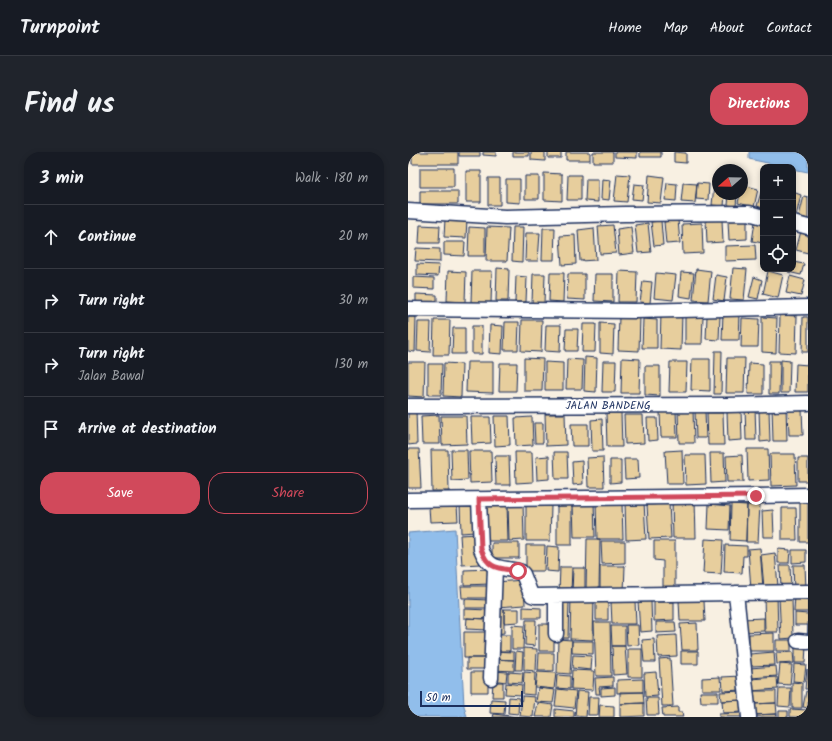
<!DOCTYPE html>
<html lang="en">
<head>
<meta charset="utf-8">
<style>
  :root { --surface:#171b24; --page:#20242c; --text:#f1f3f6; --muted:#9ea1a6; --line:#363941; --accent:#d1495b }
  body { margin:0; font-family:Kalam,sans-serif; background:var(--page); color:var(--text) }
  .controls { position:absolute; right:12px; top:12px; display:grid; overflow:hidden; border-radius:8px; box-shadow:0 2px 6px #0003 }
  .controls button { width:36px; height:36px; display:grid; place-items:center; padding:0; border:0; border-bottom:1px solid var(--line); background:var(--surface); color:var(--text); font:20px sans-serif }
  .compass { position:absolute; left:304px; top:12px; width:36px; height:36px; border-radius:50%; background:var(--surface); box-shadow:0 2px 6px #0003; rotate:250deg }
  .scale { position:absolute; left:12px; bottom:10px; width:103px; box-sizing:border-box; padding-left:4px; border:2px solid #1b2f5e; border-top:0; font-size:11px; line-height:14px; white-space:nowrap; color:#1b2f5e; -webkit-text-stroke:3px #fff; paint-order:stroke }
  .stop { position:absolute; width:12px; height:12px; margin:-9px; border:3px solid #d1495b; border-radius:50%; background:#fff }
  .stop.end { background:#d1495b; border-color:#fff; box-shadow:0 1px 4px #0008 }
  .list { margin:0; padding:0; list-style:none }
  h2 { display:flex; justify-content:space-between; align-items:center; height:52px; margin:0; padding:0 16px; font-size:17px }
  h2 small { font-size:13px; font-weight:400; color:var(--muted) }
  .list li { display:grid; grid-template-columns:26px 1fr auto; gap:12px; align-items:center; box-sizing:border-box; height:64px; padding:0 16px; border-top:1px solid var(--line) }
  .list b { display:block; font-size:15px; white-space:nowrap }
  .list p { margin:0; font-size:13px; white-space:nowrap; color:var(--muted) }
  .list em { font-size:13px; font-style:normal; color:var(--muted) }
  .actions { display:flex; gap:8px; padding:12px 16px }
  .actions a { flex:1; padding:9px 0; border:1px solid var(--accent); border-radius:16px; text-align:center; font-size:14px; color:var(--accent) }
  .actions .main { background:var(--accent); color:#fff }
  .icon { flex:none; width:22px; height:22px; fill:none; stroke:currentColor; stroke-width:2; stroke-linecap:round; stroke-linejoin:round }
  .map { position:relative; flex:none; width:400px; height:565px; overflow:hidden; border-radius:16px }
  header { display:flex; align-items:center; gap:24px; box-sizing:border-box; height:56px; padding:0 20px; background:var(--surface); border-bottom:1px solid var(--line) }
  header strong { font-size:19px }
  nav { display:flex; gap:22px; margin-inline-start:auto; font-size:14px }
  .intro { display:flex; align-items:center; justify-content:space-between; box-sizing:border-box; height:96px; padding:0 24px }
  h1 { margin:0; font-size:28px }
  .button { padding:10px 18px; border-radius:16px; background:var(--accent); color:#fff; font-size:14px; font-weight:700 }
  main { display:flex; gap:24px; padding:0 24px }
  aside { flex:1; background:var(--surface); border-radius:16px; box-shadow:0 2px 6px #0003 }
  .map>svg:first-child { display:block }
  .water { fill:#91beeb; stroke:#6285b3 }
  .building { fill:#e7ce9d; stroke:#1b2f5e }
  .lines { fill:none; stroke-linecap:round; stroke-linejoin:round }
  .minor-casing { stroke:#1b2f5e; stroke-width:17 }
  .minor { stroke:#fff; stroke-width:14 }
  .route { stroke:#d1495b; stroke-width:5 }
  .labels { text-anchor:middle; stroke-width:3.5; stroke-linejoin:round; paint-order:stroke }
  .street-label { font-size:11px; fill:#1b2f5e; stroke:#fff }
</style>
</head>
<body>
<header>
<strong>Turnpoint</strong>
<nav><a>Home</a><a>Map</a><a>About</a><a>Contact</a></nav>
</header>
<div class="intro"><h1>Find us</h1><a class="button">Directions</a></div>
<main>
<aside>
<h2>3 min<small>Walk · 180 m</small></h2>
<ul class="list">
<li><svg class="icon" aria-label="ahead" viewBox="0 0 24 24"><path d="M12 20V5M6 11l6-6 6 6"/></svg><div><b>Continue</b></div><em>20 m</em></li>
<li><svg class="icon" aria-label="right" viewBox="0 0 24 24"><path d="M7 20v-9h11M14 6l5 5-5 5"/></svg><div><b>Turn right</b></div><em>30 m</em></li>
<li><svg class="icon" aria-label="right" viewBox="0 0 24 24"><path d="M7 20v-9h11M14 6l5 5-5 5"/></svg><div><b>Turn right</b><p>Jalan Bawal</p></div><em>130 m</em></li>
<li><svg class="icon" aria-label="arrive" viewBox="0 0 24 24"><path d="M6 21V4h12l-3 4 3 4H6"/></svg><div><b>Arrive at destination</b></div></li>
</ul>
<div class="actions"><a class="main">Save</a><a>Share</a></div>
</aside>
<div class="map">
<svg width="400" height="565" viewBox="0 0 400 565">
  <rect width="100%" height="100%" fill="#f8f0e2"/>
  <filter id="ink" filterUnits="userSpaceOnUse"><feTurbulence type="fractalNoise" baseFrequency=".025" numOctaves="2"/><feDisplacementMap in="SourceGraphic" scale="8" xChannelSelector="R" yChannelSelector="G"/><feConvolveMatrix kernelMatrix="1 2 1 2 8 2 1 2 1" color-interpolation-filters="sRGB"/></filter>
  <g filter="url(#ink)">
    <path class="water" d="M341 0H400V20L385 17V15H378L341 7Z
      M47 377 56 554 59 565H0V381Z"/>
    <path class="building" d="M4 0H50V12H4Z
      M51 0H72V4H51Z
      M75 0H88V4L75 3Z
      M105 0H121V4H105Z
      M123 0H137V9L123 8Z
      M140 0H153V6H140Z
      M158 0H182V8H158Z
      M185 0H205V10H185Z
      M207 0H229V6L207 5Z
      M232 0H253V5H232Z
      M266 0 278 1V11L266 10Z
      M12 16H46V35H12Z
      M58 19H73V50H58Z
      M136 21 154 22V49L136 48Z
      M209 22 222 23 219 50 206 49Z
      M160 23H173V48H159Z
      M241 23 256 25 253 51 239 50Z
      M117 24H131V47H117Z
      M80 26H92V53H80Z
      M98 27H112V51L98 50Z
      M178 27H190V50L177 49Z
      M194 27 203 28 201 48 193 47Z
      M259 31 269 32 268 49 257 48Z
      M275 31 289 32 287 51 273 50Z
      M289 31 301 32 300 48 288 47Z
      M226 32 236 33 234 48 224 47Z
      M306 33H310V42H317L316 54 304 53Z
      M335 33 350 37 346 55 330 51 332 42H334Z
      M12 39H50V52H12Z
      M353 40 355 41V56L349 54Z
      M385 40 393 43 388 64 385 63Z
      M321 42H329L328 54 320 53Z
      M396 44 400 45V67L391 64Z
      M37 67H59L58 86 36 85Z
      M270 68 272 91 258 92 256 70Z
      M298 68H314L315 90 299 91Z
      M339 68V87L321 88 320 69Z
      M253 69 255 93 246 94 243 70Z
      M347 70 355 71V91L344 89Z
      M240 71 243 100 230 101 227 73Z
      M294 71 295 101 275 102 274 72Z
      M12 73 32 74 31 91H11Z
      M205 73 208 101 192 102 190 74Z
      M61 75 77 76V104H60Z
      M79 75 101 76 99 109H78Z
      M105 75H115L114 110 104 109Z
      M223 75 226 101 211 103 209 77Z
      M135 76H147L146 108H134Z
      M186 76 188 108 172 109 170 78Z
      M393 79 400 81V101L388 98Z
      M118 81H132L130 109H117Z
      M167 83 168 112 154 113 152 84Z
      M36 90H57L56 104 36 103Z
      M347 93 348 108 317 109V94Z
      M8 96 32 97V110L7 109Z
      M385 110 396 112 393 123 380 120 381 117H385Z
      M9 112 31 113 30 124 9 123Z
      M89 116 101 117 100 149H88Z
      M325 116 339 117 336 148 322 147Z
      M288 117 303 119 300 149 285 148Z
      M40 119 58 120 57 150 39 149Z
      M64 119H84L83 151 63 150Z
      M211 119 229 120 228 150H210Z
      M360 119 375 123 370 146 355 142Z
      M273 120 286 121 283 146 271 144Z
      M142 121H156L155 150 141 149Z
      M248 121 268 123 265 148 246 146Z
      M125 122H137L136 152 124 151Z
      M160 122H177V148L159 147Z
      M187 122H205V150L186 149Z
      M308 123 319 125 316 149 305 147Z
      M108 124 119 125 118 150H107Z
      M382 124 397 128 393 144 378 141Z
      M5 125 26 126V137L5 136Z
      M346 125 354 128 350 147 341 145Z
      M235 129 244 130 242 151 232 150Z
      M8 142 29 143V153H8Z
      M315 160 332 161 331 188H314Z
      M253 161 274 162 273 198 252 197Z
      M277 163 295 164 294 192H277Z
      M372 163 389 164 388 201 371 200Z
      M211 164 232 165 231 199 210 198Z
      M299 164H312L311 188 298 187Z
      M0 165H8L7 200 0 199Z
      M354 165 369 166 368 201 354 200Z
      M395 165H400V200H394Z
      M334 166 351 167 350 195H333Z
      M235 167 249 168V196H234Z
      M26 168H42L41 203H25Z
      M114 168H134L133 200 113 199Z
      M10 170H23L22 200 9 199Z
      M97 170H111L110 198H96Z
      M192 171 206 172 205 202 192 201Z
      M175 172H188L187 200H174Z
      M82 173 95 174 94 202 81 201Z
      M138 173H153L152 200 137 199Z
      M64 174H74V202H64Z
      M45 176H57V202H44Z
      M158 177H170L169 199H157Z
      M307 199H314L313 242H306Z
      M177 205 189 206 188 240 176 239Z
      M116 206 135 207 134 239H116Z
      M214 206 232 207 231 241H213Z
      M319 206H337L336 241H318Z
      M159 207 175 208 174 237H158Z
      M284 207H302V239L283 238Z
      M373 208 382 209 381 241H373Z
      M195 209H208L207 240H194Z
      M361 209H372L371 242H361Z
      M0 210H17L16 245 0 244Z
      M59 210H85V241L58 240Z
      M137 210 155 211V238H137Z
      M262 210H279L278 240H261Z
      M36 211 54 212 53 245 35 244Z
      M92 211H109L108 239H91Z
      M341 211 355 212V242H340Z
      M20 212H34L33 243H20Z
      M388 212 400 213V240H387Z
      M237 214H252V244L237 243Z
      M337 255H347L348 288H338Z
      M364 255H378L379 289H365Z
      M394 257 395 283H381L380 258Z
      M0 258H8L9 292 0 293Z
      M270 258H285L286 291H271Z
      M351 258H361L362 289 352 290Z
      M268 259 269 285H253L252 260Z
      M287 259H297L298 286H288Z
      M333 259 334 288 320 289 319 260Z
      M198 261H213L214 295H199Z
      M299 261H315L316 293H300Z
      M137 262H157L158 293 138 294Z
      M31 263 32 292H14L13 264Z
      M216 263H235L236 291 217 292Z
      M33 264H58L59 292 34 293Z
      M86 264H101L102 293 87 294Z
      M63 265H82L83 291 64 292Z
      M124 265 125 293 108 294 107 266Z
      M239 266H249L250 288 240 289Z
      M194 267 195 299H184L183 268Z
      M126 271H135V291H127Z
      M163 272H180V294H164Z
      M0 297H11L13 336H0Z
      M339 297H360L361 328 340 329Z
      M23 298H40L41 339H24Z
      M43 298H59L60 328 44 329Z
      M274 298 275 332H259L257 299Z
      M61 299H83L84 330 62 331Z
      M107 300H124L125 330 108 331Z
      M146 300H159L160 327H147Z
      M302 301H316L317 330 303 331Z
      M362 302H387L388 333 363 334Z
      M277 303H297L298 332 278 333Z
      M334 303 335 330H319L318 304Z
      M87 304H101L102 333H88Z
      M141 304V327L129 328 128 305Z
      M195 305 196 335H180L179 306Z
      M390 306H400V329H390Z
      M216 307H230L231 326 217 327Z
      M202 308H213V330L202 331Z
      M174 309 175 332 165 333 164 310Z
      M287 348 288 386H265L264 349Z
      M149 349H164V393H149Z
      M186 350 187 385H166L165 351Z
      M217 350H236L238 387 218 388Z
      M392 350H400V390H392Z
      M77 351H99L100 389H77Z
      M100 351H115L116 388 101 389Z
      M188 351H214L215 387H189Z
      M66 352 67 380 53 381 52 353Z
      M261 352 263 386 241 387 239 353Z
      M301 352 322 354 321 378 300 377Z
      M323 352 339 353 338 389 322 388Z
      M49 353 50 369 22 370 21 355Z
      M339 353H352L350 390H338Z
      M118 354H143L142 389H118Z
      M374 356H388L389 388H374Z
      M365 358 366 385H355L354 359Z
      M70 382 72 412 54 413 52 383Z
      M179 387H192L191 438H178Z
      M297 387 315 388 313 422 295 421Z
      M193 389H217V411L194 412Z
      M246 389H267V437H255V409L246 408Z
      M84 391H111V406H84Z
      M118 393H137L136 419H118Z
      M317 393 339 394V404H335L334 421 316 420Z
      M139 394 151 395 150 420 138 419Z
      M352 396 355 436 343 437 340 397Z
      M370 397 382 398 381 411H370Z
      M384 398H398V410L384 411Z
      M367 401 370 434 356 436 353 403Z
      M372 413H382L383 436 373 437Z
      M385 413H397L398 438 386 439Z
      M192 414H217L216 440 192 439Z
      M152 415H164L163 441H151Z
      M165 416H177V441H164Z
      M82 417V432L56 433V418Z
      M116 428 117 453 89 455 87 430Z
      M53 434H83V446H54Z
      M369 443 370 480H357L356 444Z
      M387 443 400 444V460H386Z
      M163 445 186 446 185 488 162 487Z
      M371 445H384L385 486 373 487Z
      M57 447 81 448V456H57Z
      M188 447H200V468H188Z
      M150 448 161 449 160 486H149Z
      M227 449 228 472H204L203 450Z
      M230 449H243L244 479 232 480Z
      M271 449H296L297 469H272Z
      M246 450H266V468L246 469Z
      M115 455 133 456V466H115Z
      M56 457 81 458 80 467 56 466Z
      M86 457H96V481L87 482Z
      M96 457H111V470L96 471Z
      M387 461 400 462V488H399L400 473H387Z
      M59 466 80 467V478L58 477Z
      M356 466V479L335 480 334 467Z
      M118 468H128L127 494 117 493Z
      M186 470H202L203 524H188Z
      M248 470H267L268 480 248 481Z
      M289 471 290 498H274L272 472Z
      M131 472H146V499H131Z
      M104 473 116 474 115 497H104Z
      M218 473H230L231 493 219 494Z
      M203 474H217V494H204Z
      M56 480H82V506H56Z
      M366 481V499H341V482Z
      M85 483H102V499H86Z
      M268 483 269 504 250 505 249 484Z
      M150 487 164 488 162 522 149 521Z
      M246 487 247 510H236L234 488Z
      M368 488H383V499H368Z
      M164 489H185V502L164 501Z
      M204 494H217L219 522 205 523Z
      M387 494H398L397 511H387Z
      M116 496 129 497 128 519 116 518Z
      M220 497H234V525H220Z
      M85 499 106 500V508L85 507Z
      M108 499 115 500 114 518H107Z
      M273 499H290V512H273Z
      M366 500 367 513 343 514 342 502Z
      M385 500 386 511 369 512 368 501Z
      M131 501H146V519H130Z
      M165 503 184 504 183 518 164 516Z
      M59 506H82V517H59Z
      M262 506 265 554H254L251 507Z
      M85 507 106 508V519L85 518Z
      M372 512 384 513 382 533 370 532Z
      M386 512 398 513 396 530 385 529Z
      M368 514 369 524 343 526 342 516Z
      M399 517 400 518V537H397Z
      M164 518 186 519 185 538 163 537Z
      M84 519 99 520 98 530 84 528Z
      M63 520H80V540H63Z
      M100 520 115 521 114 531 100 530Z
      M116 520 127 521 126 543 115 542Z
      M129 520 148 521 146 537 127 535Z
      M248 520 250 544 237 545 236 521Z
      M149 523 162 524V537L148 536Z
      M333 524 334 538 315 539 314 525Z
      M205 525V534L191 535 192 542H188L187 526Z
      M312 525 313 538H294V526Z
      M369 525 370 537 343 539V527Z
      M235 527V540L209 541V528Z
      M85 530H95V545H84Z
      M384 530 394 531V556H384Z
      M98 531 114 533 113 543 97 542Z
      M207 535V543L193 544V536Z
      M130 536 147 538 145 551 128 550Z
      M371 536H383L382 555 370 554Z
      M149 537 168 539 166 556 147 554Z
      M169 539 180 540 178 565 167 564Z
      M334 539V548L313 549 312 540Z
      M344 539H368V551L344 552Z
      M398 539 400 540V556L395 555Z
      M212 540H235L236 551 212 552Z
      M292 540H310V550H293Z
      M114 544 127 545 125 565 112 564Z
      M101 545 111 546 110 562 100 561Z
      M181 545H191L190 563H180Z
      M238 546H250L251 563H239Z
      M83 547 97 548 96 562 82 561Z
      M334 548 335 560 315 561 314 549Z
      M130 551 145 553 143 565H127Z
      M236 551V564L212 565V552Z
      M368 551 369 562 345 563 344 552Z
      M192 553 206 554V565H191Z
      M270 555V560H274L275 565H255L254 556Z
      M147 557 166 559V565H147Z
      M382 557 400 558V565H382Z
      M371 559H380V565H371Z
      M334 561V565H311V562Z
      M86 562 110 565H85Z
      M369 562V565H345V563Z"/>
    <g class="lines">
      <g class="minor-casing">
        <path id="minor" d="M0 59 97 65 217 62 341 61 355 65
          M385 71 400 75
          M0 157 227 159 400 155
          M0 254 320 253 400 251
          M71 347 73 397C82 420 93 414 113 420L115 422 122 440 124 443 127 444 400 440
          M0 348 347 344 400 343
          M328 441 341 565
          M148 444V482
          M390 489 400 490
          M83 526 87 415"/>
      </g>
      <use href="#minor" class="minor"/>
    </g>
  </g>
  <g class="lines" filter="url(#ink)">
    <path class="route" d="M110 419C91 416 80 418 73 397L71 347 348 344"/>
  </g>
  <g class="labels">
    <g class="street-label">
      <text x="200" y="257">JALAN BANDENG</text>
    </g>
  </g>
</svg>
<div class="controls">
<button>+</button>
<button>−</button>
<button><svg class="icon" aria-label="locate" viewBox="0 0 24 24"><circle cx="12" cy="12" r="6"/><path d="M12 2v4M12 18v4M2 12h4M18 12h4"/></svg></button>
</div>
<svg class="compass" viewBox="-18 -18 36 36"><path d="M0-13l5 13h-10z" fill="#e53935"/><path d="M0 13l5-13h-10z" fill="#9ea1a6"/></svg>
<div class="scale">50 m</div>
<div class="stop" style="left:110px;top:419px"></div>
<div class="stop end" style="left:348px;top:344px"></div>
</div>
</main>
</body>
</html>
